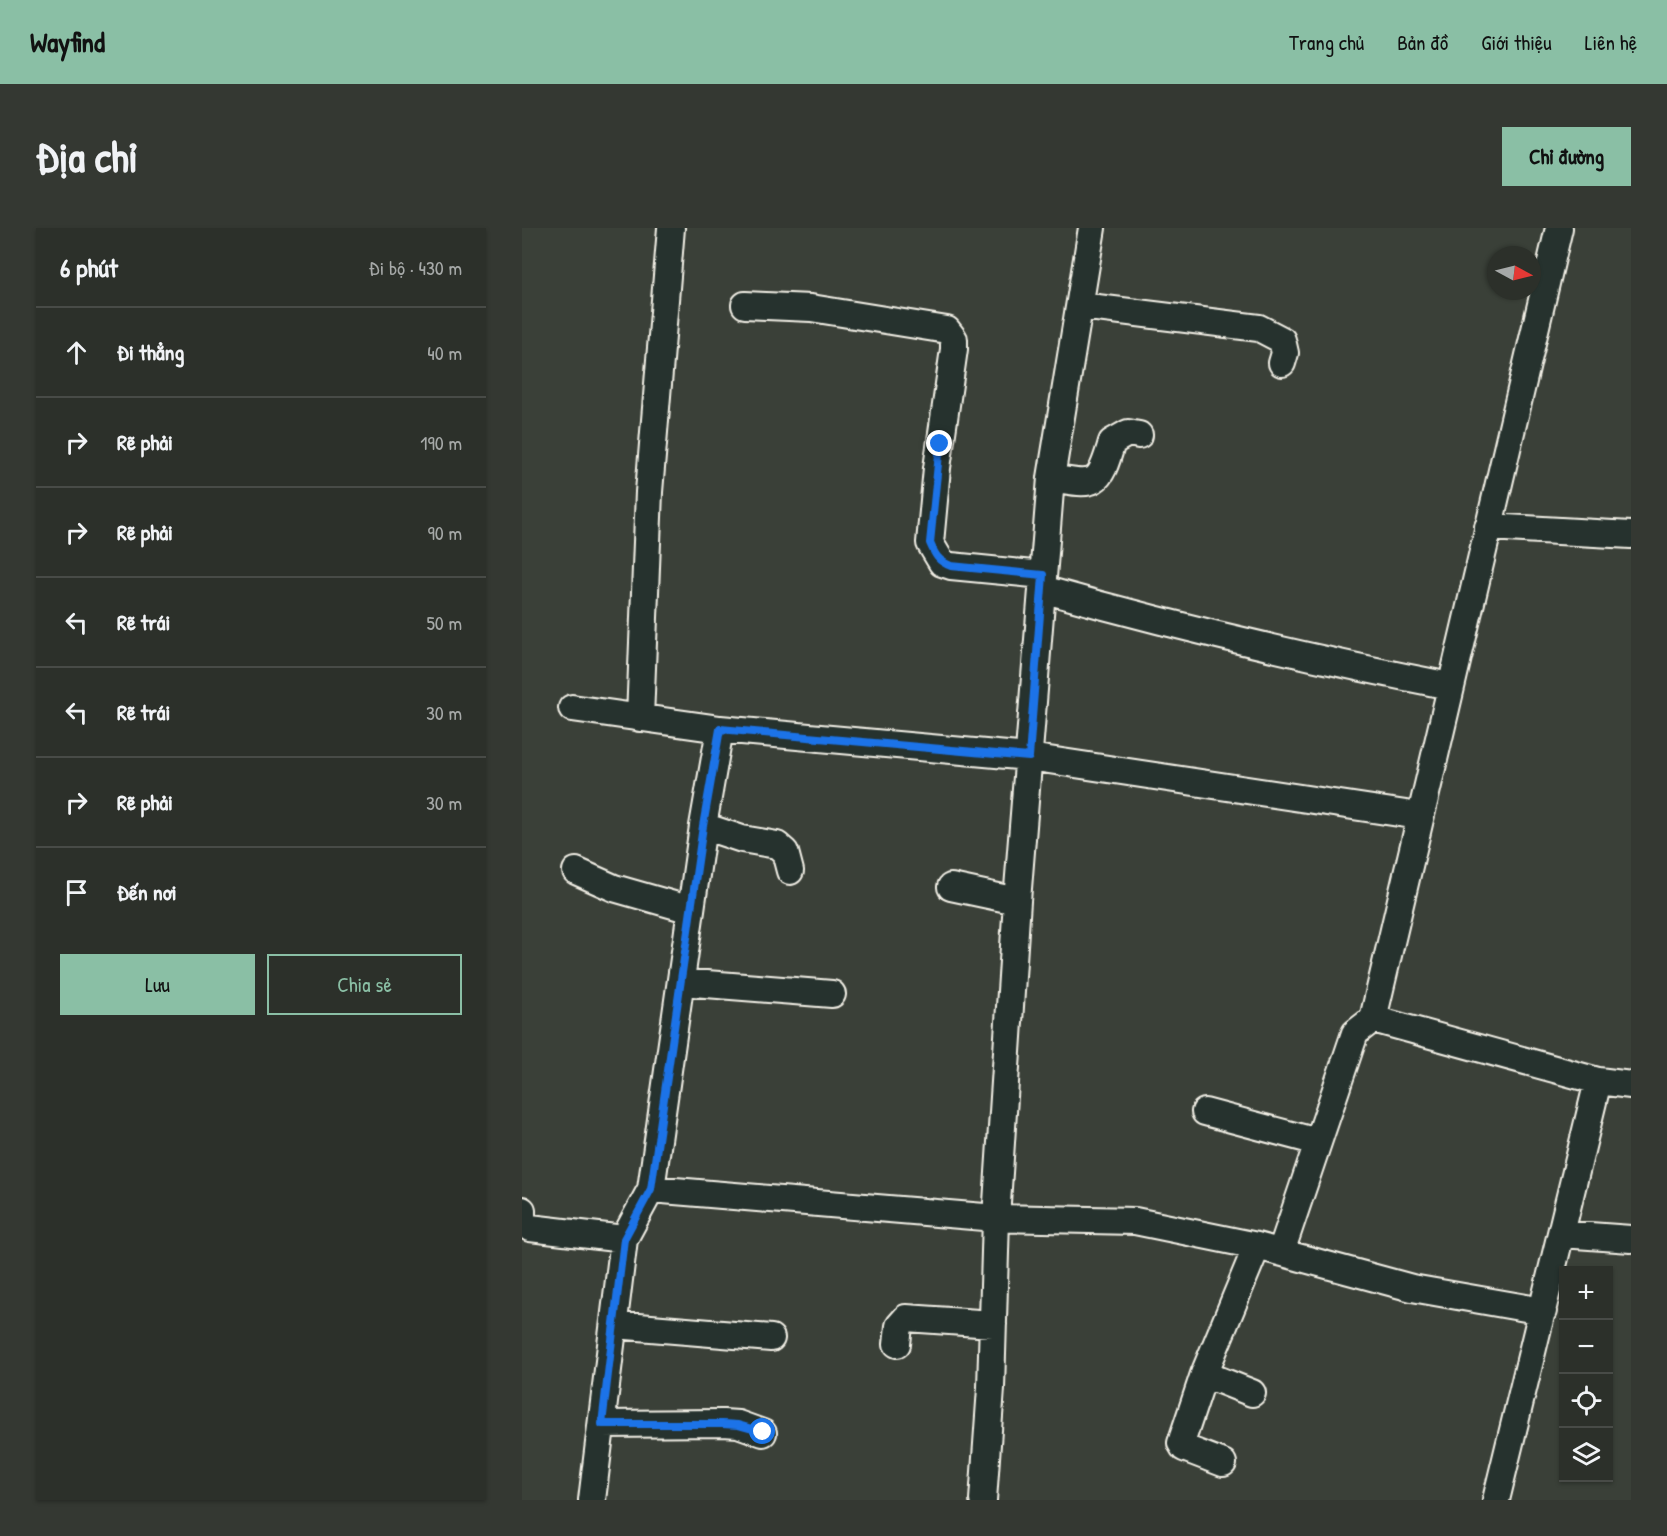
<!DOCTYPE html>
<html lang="vi">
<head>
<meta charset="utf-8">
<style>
  :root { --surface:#2c302a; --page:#343832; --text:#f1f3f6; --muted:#a6a9a8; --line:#484b47; --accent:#8abfa5 }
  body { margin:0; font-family:"Patrick Hand",sans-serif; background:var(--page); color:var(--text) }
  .controls { position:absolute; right:18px; bottom:18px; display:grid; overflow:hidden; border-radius:0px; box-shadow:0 2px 4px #0004 }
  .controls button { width:54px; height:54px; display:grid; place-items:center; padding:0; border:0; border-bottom:2px solid var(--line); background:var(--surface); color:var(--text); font:30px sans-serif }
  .compass { position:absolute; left:965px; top:18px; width:54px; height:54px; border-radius:50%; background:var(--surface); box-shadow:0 2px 4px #0004; rotate:97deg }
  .stop { position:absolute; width:18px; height:18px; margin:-14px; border:4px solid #1a73e8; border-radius:50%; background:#fff }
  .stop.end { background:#1a73e8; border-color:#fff; box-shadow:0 2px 6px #0008 }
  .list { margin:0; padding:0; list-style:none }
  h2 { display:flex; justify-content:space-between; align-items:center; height:78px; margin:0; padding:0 24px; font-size:26px }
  h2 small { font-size:20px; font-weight:400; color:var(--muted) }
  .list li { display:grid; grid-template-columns:39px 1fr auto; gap:18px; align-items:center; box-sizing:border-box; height:90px; padding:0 24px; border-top:2px solid var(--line) }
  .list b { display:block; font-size:22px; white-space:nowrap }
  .list em { font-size:20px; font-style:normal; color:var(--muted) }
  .actions { display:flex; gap:12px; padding:18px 24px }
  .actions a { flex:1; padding:14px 0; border:2px solid var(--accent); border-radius:0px; text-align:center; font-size:21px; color:var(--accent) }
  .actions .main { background:var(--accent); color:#111 }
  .icon { flex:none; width:33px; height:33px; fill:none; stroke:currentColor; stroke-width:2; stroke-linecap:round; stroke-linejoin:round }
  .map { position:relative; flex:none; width:1109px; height:1272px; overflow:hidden; border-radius:0px }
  header { display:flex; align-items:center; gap:36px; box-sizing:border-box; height:84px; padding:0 30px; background:var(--accent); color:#111 }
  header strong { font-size:28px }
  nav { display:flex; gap:33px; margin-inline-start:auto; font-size:21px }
  .intro { display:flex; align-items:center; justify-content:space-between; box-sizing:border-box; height:144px; padding:0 36px }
  h1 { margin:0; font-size:42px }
  .button { padding:15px 27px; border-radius:0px; background:var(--accent); color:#111; font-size:21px; font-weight:700 }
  main { display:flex; gap:36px; padding:0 36px }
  aside { flex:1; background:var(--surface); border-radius:0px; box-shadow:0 2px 4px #0004 }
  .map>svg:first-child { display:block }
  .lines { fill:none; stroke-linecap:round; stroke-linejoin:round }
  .minor-casing { stroke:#f4f1e8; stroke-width:30 }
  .minor { stroke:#26332d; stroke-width:26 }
  .route { stroke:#1a73e8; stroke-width:8 }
</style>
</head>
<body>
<header>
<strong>Wayfind</strong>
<nav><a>Trang chủ</a><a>Bản đồ</a><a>Giới thiệu</a><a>Liên hệ</a></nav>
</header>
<div class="intro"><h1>Địa chỉ</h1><a class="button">Chỉ đường</a></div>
<main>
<aside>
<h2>6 phút<small>Đi bộ · 430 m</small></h2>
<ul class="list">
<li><svg class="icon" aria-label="ahead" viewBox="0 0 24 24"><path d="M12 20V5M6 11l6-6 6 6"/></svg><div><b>Đi thẳng</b></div><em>40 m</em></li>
<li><svg class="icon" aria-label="right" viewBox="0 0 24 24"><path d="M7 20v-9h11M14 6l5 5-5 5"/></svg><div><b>Rẽ phải</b></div><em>190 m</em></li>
<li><svg class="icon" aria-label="right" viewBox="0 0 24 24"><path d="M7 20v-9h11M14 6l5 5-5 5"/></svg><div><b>Rẽ phải</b></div><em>90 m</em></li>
<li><svg class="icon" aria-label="left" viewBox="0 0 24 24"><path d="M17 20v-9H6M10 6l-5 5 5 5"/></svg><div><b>Rẽ trái</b></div><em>50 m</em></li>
<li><svg class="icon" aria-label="left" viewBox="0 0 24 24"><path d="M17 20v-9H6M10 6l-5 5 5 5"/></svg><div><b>Rẽ trái</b></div><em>30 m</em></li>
<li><svg class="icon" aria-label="right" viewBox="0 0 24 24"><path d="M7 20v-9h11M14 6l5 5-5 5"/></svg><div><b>Rẽ phải</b></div><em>30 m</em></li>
<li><svg class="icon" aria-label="arrive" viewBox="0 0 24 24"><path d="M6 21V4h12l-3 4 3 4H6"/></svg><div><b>Đến nơi</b></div></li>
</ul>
<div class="actions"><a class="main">Lưu</a><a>Chia sẻ</a></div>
</aside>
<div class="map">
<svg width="1109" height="1272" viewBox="0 0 1109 1272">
  <rect width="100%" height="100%" fill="#3a4038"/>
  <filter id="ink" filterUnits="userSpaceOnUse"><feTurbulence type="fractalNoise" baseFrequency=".0167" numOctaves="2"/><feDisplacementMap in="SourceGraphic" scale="12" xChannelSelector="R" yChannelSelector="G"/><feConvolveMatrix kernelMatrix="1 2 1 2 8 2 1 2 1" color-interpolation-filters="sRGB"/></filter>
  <g filter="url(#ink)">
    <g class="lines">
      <g class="minor-casing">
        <path id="minor" d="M1037 0 851 791 1076 853 1109 857
          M223 77 289 80 425 102 432 111V121L415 240 408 315 420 335 429 338 521 347
          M559 78 737 100 760 112 763 125 760 135
          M529 250C574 258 577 259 590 214L606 205 617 207
          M966 299 1109 307
          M520 361C655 399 791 431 928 458
          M50 480 198 501 507 529 897 588
          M118 490 127 264 149 0
          M181 598 220 611 255 617 263 624 268 643
          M54 643 92 660 169 682
          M429 659 495 673
          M159 754 310 766
          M683 884 796 914
          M129 961 474 990 613 993 735 1018 890 1060 1021 1083
          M0 982V994L8 1000 102 1011
          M1040 1006 1109 1011
          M759 1024 833 805 851 791
          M93 1097 249 1110
          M375 1116 377 1098 384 1090 471 1096
          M682 1146 730 1165
          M80 1196 201 1195 216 1196 241 1205
          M701 1235 662 1220 659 1215 682 1146 735 1018
          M70 1272 102 1011 129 961 181 598 198 501
          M461 1272 469 1160 474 990 495 673 529 250 570 0
          M974 1272 1076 853"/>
      </g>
      <use href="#minor" class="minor"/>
    </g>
  </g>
  <g class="lines" filter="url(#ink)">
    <path class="route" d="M241 1204 216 1197 201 1196H80L102 1011 129 961 181 598 198 501 507 529 521 347 429 338C416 333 413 327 408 315L418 216"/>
  </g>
</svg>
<div class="controls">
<button>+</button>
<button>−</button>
<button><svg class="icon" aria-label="locate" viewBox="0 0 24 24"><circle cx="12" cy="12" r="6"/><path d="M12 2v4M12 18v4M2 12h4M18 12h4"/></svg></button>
<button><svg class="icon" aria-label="layers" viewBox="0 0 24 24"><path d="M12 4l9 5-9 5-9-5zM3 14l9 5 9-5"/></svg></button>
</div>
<svg class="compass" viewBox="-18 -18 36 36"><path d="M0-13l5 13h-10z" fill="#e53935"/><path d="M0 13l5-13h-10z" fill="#a6a9a8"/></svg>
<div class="stop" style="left:241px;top:1204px"></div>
<div class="stop end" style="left:418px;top:216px"></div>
</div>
</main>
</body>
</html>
